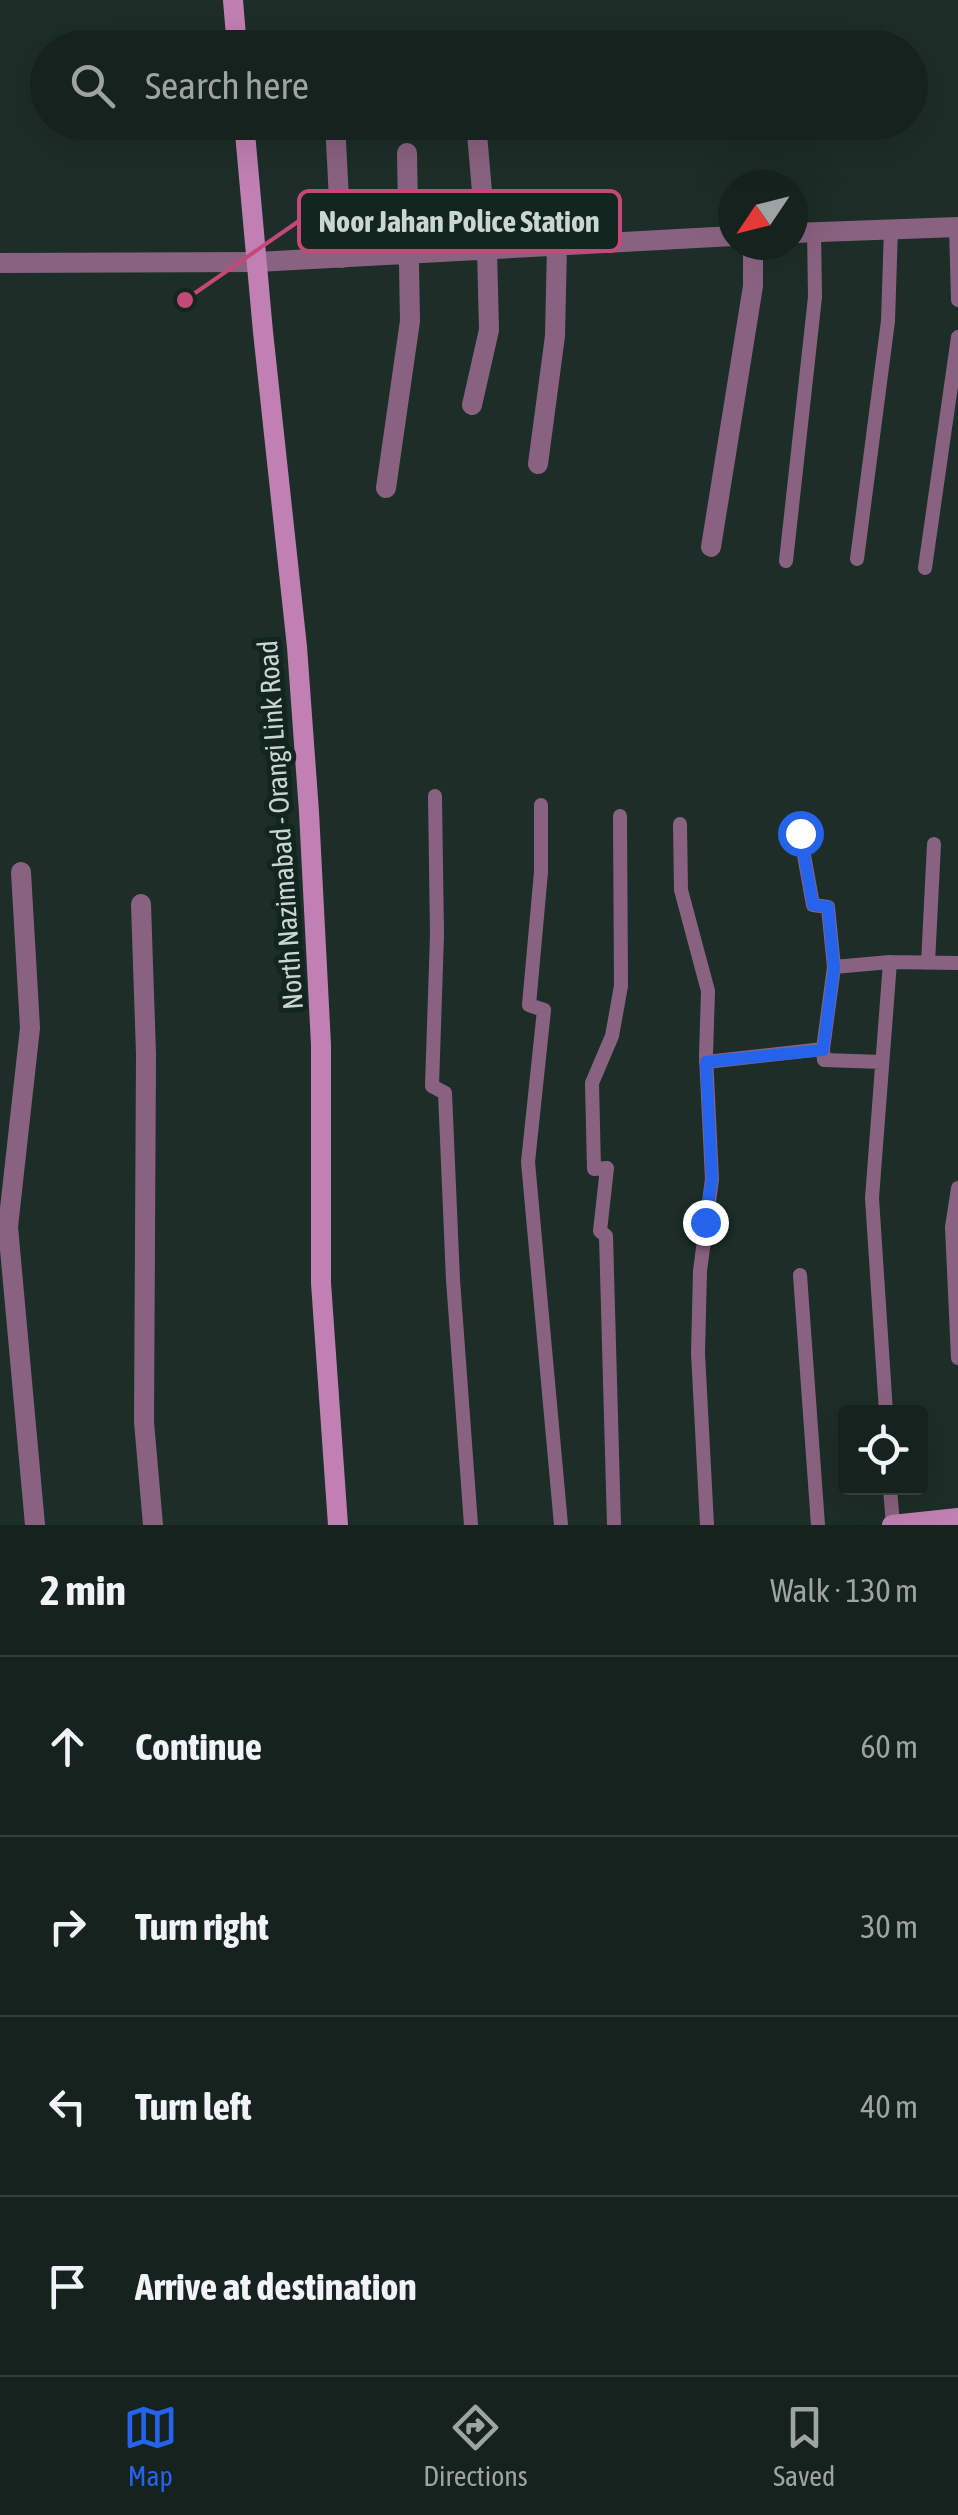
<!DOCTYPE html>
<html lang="en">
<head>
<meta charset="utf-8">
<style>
  :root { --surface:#15221d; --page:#222f2a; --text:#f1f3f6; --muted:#9da4a4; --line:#343f3b; --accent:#2563eb }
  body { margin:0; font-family:"Asap Condensed",sans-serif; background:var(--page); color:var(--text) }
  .controls { position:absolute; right:30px; bottom:30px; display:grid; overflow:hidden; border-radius:10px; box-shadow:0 10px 40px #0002 }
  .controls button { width:90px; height:90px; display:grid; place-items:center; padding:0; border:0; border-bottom:2px solid var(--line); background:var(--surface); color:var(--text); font:50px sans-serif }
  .compass { position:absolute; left:718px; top:170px; width:90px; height:90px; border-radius:50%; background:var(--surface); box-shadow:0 10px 40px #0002; rotate:235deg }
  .stop { position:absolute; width:30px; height:30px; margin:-22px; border:8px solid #2563eb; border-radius:50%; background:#fff }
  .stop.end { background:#2563eb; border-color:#fff; box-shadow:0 2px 10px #0008 }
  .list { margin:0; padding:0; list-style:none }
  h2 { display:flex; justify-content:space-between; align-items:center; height:130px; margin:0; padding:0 40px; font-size:42px }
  h2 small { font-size:32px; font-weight:400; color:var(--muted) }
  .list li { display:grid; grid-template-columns:65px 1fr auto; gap:30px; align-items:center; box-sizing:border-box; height:180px; padding:0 40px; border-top:2px solid var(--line) }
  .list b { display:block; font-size:38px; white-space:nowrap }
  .list em { font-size:32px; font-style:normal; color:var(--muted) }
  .icon { flex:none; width:55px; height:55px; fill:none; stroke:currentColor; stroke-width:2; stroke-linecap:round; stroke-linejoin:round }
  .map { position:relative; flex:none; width:958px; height:1525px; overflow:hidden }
  .search { position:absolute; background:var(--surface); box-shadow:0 10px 40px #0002; left:30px; right:30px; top:30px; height:110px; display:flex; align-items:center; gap:25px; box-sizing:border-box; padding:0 35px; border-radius:55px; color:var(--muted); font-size:38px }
  .sheet { height:850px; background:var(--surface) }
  nav { display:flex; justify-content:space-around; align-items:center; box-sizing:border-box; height:140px; border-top:2px solid var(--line); background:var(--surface); font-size:28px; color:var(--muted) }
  nav a { display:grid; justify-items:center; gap:5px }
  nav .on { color:var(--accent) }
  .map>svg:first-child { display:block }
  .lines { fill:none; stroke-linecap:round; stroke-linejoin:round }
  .lane { stroke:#8a6281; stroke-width:14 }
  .street { stroke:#8a6281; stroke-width:20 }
  .secondary { stroke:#c180b3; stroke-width:20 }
  .route { stroke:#2563eb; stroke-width:12 }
  .labels { text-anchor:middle; stroke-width:10; stroke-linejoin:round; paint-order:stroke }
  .street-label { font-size:28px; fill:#cad6d1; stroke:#12251e }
  .leader { fill:none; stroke:#c44878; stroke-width:4 }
  .callout-dot { fill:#c44878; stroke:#12251e; stroke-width:4 }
  .callout { fill:#12251e; stroke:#c44878; stroke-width:4 }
  .callout-label { font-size:30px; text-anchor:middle; font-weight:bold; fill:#cad6d1 }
</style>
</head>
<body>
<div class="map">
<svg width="958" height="1525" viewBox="0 0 958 1525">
  <rect width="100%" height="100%" fill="#1c2e27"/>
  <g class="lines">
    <path class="lane" d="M956 227 958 300
      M857 559 888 321 891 228
      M786 561 815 297 814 231
      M925 568 958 337
      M435 796 437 935 432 1086 445 1093 453 1280 471 1525
      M541 805V872L529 1005 544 1010 528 1162 561 1525
      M680 824 681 890 708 991 706 1056 712 1179 700 1271 698 1353 707 1525
      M800 833 813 905 828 907 834 967 823 1049
      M928 963 934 844
      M834 967 890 962 958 963
      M706 1062 823 1049 824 1060 882 1062
      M958 1188 952 1227 958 1358
      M800 1275 818 1525
      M886 1412 872 1198 890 962
      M890 1488 893 1525
      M614 1525 606 1236 600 1231 607 1168 594 1169 592 1083 612 1036 621 986 620 816"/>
    <path class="street" d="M335 122 342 258
      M793 233 958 227
      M0 263 257 262 733 236
      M472 405 489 330 487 250 476 122
      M538 464 555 336 557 246
      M386 488 410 321 407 153
      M711 547 753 286V245
      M21 872 30 1028 8 1227 35 1525
      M141 904 146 1054 144 1422 153 1525"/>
    <path class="secondary" d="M233 0 237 48
      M244 122 263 332 297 647 309 812 321 1045V1283L338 1525
      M892 1525 958 1518"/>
  </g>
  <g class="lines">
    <path class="route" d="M705 1222 712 1179 706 1062 823 1050 834 968 828 907 813 905 800 833"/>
  </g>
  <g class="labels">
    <g class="street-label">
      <text transform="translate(280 825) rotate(-94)" y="10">North Nazimabad - Orangi Link Road</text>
    </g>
  </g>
  <path class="leader" d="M185 300L299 221"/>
  <circle class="callout-dot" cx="185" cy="300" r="10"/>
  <rect class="callout" x="299" y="191" width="321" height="60" rx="10"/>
  <g class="callout-label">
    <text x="459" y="232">Noor Jahan Police Station</text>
  </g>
</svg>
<div class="controls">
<button><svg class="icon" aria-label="locate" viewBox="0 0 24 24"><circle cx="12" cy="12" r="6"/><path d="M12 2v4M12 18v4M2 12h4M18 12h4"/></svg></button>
</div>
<svg class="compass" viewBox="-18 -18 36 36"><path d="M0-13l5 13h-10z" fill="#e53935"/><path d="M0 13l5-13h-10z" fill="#9da4a4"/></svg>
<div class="stop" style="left:800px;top:833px"></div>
<div class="stop end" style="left:705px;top:1222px"></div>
<div class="search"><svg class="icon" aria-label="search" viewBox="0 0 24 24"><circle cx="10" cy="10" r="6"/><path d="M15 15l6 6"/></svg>Search here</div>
</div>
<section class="sheet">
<h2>2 min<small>Walk · 130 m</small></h2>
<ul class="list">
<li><svg class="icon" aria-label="ahead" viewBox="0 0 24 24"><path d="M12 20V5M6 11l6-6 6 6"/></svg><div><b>Continue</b></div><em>60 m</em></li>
<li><svg class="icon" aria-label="right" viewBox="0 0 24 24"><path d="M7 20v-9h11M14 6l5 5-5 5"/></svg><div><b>Turn right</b></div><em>30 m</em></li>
<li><svg class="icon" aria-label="left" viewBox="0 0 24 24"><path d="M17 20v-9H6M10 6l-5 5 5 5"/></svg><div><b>Turn left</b></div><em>40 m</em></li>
<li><svg class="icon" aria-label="arrive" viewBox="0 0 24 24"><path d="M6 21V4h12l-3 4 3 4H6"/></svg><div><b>Arrive at destination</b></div></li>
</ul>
</section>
<nav>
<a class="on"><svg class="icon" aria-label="map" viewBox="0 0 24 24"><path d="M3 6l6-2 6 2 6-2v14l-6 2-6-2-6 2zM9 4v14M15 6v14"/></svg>Map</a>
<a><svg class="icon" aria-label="directions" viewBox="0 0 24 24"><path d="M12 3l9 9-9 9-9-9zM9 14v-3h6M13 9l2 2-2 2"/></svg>Directions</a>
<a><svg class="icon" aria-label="saved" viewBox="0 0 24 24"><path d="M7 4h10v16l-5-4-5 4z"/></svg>Saved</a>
</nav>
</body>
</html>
